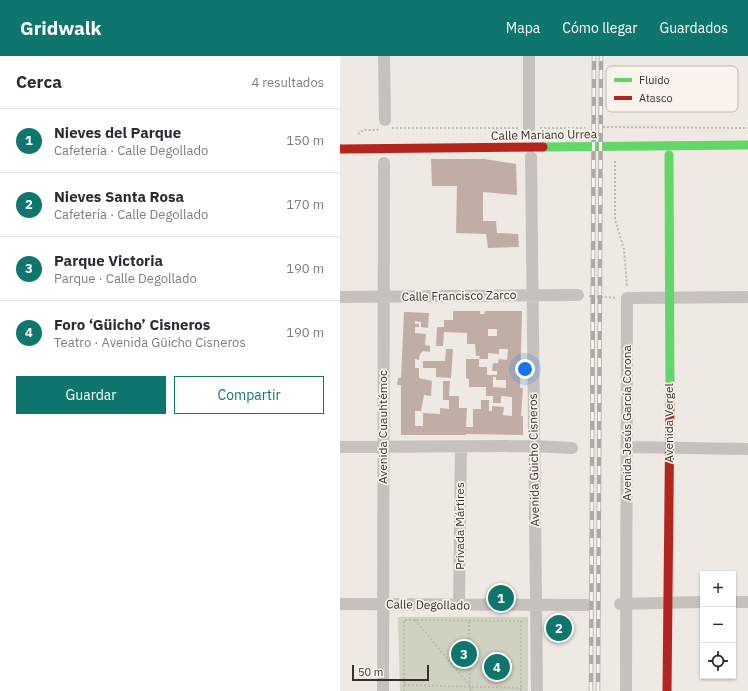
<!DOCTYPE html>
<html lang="es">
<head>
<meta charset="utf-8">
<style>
  :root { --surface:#fff; --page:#f7f7f7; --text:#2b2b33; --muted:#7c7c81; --line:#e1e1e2; --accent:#0f766e }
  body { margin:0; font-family:"IBM Plex Sans",sans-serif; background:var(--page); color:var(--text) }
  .controls { position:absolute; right:12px; bottom:12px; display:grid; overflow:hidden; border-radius:0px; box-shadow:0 1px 3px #0004 }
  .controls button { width:36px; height:36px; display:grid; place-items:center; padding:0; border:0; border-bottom:1px solid var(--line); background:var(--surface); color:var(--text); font:20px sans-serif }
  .scale { position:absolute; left:12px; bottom:10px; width:77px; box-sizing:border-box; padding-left:4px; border:2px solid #382e2a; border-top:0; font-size:11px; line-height:14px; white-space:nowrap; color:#382e2a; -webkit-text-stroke:3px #f9f3eb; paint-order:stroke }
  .you { position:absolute; left:185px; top:313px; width:14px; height:14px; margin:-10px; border:3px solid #fff; border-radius:50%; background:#1a73e8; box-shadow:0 0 0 6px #1a73e833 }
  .badge { display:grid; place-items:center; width:26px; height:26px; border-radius:50%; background:var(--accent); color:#fff; font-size:13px; font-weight:700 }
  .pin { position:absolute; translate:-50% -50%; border:2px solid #fff; box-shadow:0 1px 4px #0006 }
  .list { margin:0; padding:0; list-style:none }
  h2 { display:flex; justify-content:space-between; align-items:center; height:52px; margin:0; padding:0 16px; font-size:17px }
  h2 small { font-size:13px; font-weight:400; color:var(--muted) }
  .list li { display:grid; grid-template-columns:26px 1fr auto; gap:12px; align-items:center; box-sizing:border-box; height:64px; padding:0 16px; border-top:1px solid var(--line) }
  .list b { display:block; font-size:15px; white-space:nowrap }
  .list p { margin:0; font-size:13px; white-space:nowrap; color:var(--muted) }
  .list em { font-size:13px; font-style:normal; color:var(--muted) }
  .actions { display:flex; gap:8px; padding:12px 16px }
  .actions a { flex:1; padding:9px 0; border:1px solid var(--accent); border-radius:0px; text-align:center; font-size:14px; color:var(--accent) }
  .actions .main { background:var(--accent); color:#fff }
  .icon { flex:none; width:22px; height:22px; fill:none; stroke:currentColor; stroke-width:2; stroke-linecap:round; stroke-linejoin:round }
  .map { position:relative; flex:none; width:408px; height:635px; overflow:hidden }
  header { display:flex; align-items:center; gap:24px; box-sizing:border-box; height:56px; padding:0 20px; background:var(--accent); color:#fff }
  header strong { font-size:19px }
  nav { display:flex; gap:22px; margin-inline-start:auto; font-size:14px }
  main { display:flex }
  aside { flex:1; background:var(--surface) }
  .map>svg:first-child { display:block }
  .green { fill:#cfd2be }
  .building { fill:#c0aea6; fill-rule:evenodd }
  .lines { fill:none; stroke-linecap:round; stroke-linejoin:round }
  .path { stroke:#bfb9b4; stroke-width:2; stroke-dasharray:2 2; stroke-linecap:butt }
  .street { stroke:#c6c1bc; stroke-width:12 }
  .fast { stroke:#63d668; stroke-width:9 }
  .jam { stroke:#b3261e; stroke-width:9 }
  .rail-casing { stroke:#aea9a6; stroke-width:4.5 }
  .rail { stroke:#f9f3eb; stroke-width:3; stroke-dasharray:9; stroke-linecap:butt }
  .labels { text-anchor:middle; stroke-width:3.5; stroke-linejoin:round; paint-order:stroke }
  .street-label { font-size:12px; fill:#382e2a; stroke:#f9f3eb }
  .key { fill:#f9f3eb; stroke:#bfb8b1; stroke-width:1 }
  .key-label { font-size:11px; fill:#382e2a }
</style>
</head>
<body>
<header>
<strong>Gridwalk</strong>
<nav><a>Mapa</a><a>Cómo llegar</a><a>Guardados</a></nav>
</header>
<main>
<aside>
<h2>Cerca<small>4 resultados</small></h2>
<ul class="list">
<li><span class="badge">1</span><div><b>Nieves del Parque</b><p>Cafetería · Calle Degollado</p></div><em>150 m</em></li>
<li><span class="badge">2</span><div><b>Nieves Santa Rosa</b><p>Cafetería · Calle Degollado</p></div><em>170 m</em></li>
<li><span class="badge">3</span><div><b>Parque Victoria</b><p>Parque · Calle Degollado</p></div><em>190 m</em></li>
<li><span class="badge">4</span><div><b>Foro ‘Güicho’ Cisneros</b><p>Teatro · Avenida Güicho Cisneros</p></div><em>190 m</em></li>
</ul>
<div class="actions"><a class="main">Guardar</a><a>Compartir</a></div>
</aside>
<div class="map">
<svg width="408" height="635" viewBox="0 0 408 635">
  <rect width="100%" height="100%" fill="#eee9e3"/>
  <path class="green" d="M58 561H188V635H60Z"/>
  <path class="building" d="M91 103H144L176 108 177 139 143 136V165H156L157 177 178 178 179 191 148 192 146 178 116 177 117 130H92Z
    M113 255H140V258H144L145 255H182L180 332H183L181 360H183V379L126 378V379H61V329H57L58 322H61L64 256 89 257 88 272 81 271V266L75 265V268H79V271H75V277L86 278 85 289 90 290V296L83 295 80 298 79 304 75 303V312H79V322L92 325 91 340 84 339 81 355H75V370H83V357L100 358V352L109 353V344H103V325H110L109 340H119V352H127L126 371H133V353H141V344H149V355H152V350L164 351 163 359 172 360V341L161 340V347H153V340H146V331H129V323L126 322V303H139V311H147V319H157V315H152L153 307H158L159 303 167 304 168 293H159V298L148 297V303H139L140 300H136L135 288H127V277L104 276 103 290H96L97 271H104V264H113ZM148 273H157V280H148ZM153 321H156V324H166V332L153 331Z
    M106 293H113L111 322 96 321V312H83V305H105Z"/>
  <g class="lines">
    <path class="path" d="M263 71 408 72
      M52 72H178
      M200 72H245
      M18 78 23 74H37L39 72
      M275 105V164L284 193 287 231
      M249 240 277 242
      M75 564 134 635
      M129 565 130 635
      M64 629 181 632
      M64 635V564L181 565V635"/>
    <path class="street" d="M44 0 45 64
      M189 0V72
      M191 101 197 635
      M0 241 238 239
      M0 391 193 390 232 392
      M287 391 408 393
      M393 546H408
      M0 548 247 549
      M280 548 363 546
      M119 549 121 391
      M43 635 44 107
      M286 635 287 242 408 241"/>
    <path class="fast" d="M203 91 408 89
      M329 99 330 343"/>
    <path class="jam" d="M0 93 203 91
      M327 635 330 343"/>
    <g class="rail-casing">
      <path id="rail" d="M251 635 254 0
        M258 635 261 0"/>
    </g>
    <use href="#rail" class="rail"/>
  </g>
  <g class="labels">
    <g class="street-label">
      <text transform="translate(204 79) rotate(-1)" y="4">Calle Mariano Urrea</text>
      <text transform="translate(119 240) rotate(-1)" y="4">Calle Francisco Zarco</text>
      <text transform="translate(287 367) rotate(-90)" y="4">Avenida Jesús García Corona</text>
      <text transform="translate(329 367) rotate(-90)" y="4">Avenida Vergel</text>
      <text transform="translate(43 371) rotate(-90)" y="4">Avenida Cuauhtémoc</text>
      <text transform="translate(194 404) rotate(-91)" y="4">Avenida Güicho Cisneros</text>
      <text transform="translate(120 470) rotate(-90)" y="4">Privada Mártires</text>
      <text transform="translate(88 549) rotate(1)" y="4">Calle Degollado</text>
    </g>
  </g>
  <rect x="266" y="10" width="132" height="46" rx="6" class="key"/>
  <rect x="274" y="22" width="18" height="4" fill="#63d668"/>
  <rect x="274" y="40" width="18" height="4" fill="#b3261e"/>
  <g class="key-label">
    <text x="299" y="28">Fluido</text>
    <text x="299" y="46">Atasco</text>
  </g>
</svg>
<div class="controls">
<button>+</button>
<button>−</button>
<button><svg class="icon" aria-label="locate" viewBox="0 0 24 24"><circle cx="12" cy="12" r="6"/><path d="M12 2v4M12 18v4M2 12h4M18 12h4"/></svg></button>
</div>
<div class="scale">50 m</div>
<div class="you"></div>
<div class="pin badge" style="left:161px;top:542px">1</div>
<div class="pin badge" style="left:219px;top:572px">2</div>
<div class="pin badge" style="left:124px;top:598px">3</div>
<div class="pin badge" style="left:157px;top:611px">4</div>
</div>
</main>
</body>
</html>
